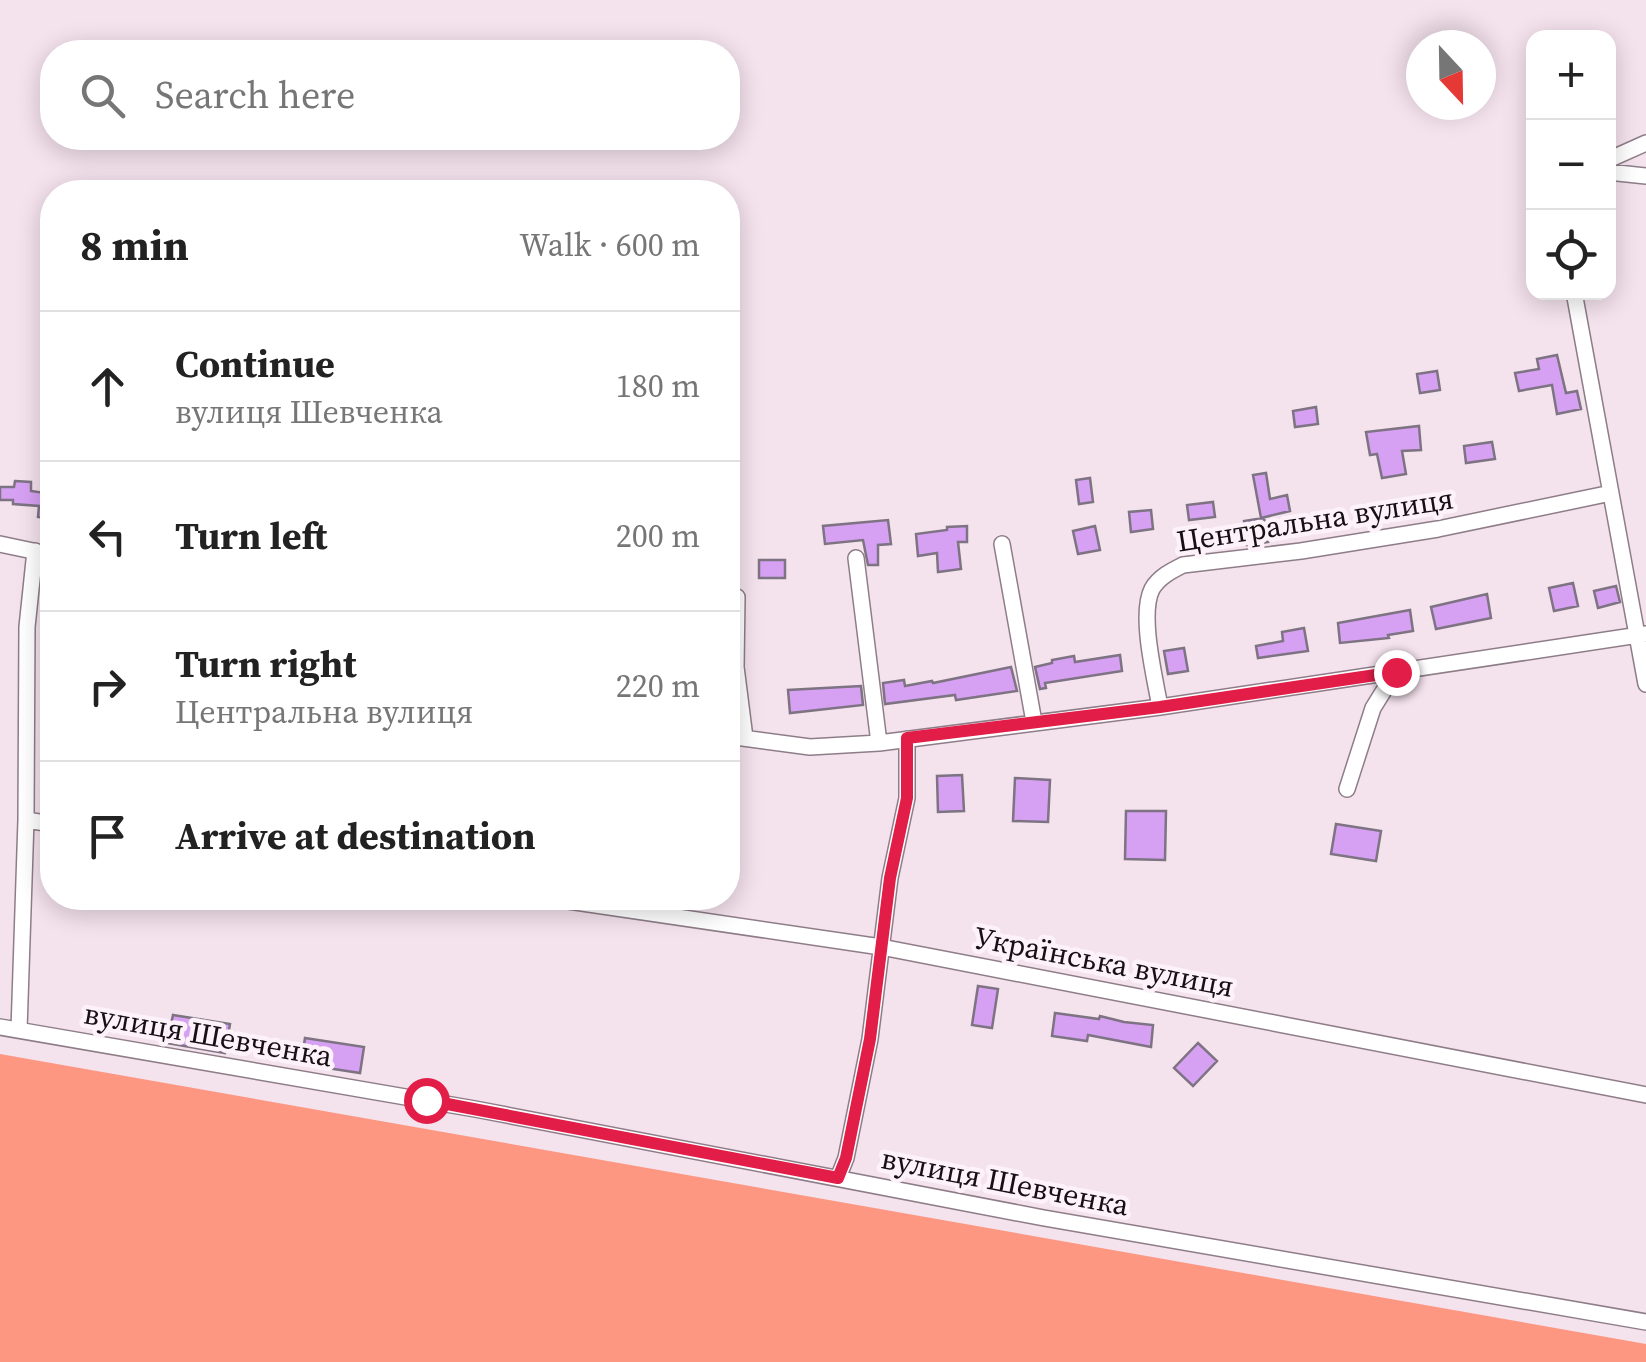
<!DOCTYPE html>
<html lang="en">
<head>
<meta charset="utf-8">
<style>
  :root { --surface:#fff; --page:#f2f2f2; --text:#222; --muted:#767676; --line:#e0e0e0 }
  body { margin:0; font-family:"Source Serif 4",serif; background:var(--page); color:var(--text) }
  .controls { position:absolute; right:30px; top:30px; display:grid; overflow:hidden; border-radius:20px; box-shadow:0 5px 25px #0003 }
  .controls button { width:90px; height:90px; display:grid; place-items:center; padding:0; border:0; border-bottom:2px solid var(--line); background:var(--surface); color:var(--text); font:50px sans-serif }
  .compass { position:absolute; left:1406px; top:30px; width:90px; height:90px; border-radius:50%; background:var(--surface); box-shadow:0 5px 25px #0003; rotate:158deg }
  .stop { position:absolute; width:30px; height:30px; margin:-22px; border:8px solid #e11d48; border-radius:50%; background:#fff }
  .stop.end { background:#e11d48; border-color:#fff; box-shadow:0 2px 10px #0008 }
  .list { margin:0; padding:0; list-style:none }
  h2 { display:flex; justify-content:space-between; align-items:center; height:130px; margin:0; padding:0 40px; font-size:42px }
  h2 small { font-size:32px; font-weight:400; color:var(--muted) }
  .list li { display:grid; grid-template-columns:65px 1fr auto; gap:30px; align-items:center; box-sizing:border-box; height:150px; padding:0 40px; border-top:2px solid var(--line) }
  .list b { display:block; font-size:38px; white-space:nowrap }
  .list p { margin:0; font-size:32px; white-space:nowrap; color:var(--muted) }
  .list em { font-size:32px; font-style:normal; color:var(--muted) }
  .icon { flex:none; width:55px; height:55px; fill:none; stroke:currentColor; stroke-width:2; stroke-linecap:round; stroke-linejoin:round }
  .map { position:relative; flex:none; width:1646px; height:1362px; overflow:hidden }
  .search { position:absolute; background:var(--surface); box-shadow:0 5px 25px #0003; left:40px; top:40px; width:700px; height:110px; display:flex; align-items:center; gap:25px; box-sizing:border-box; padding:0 35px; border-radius:40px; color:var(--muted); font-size:38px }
  .panel { position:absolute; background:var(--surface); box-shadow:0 5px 25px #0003; left:40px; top:180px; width:700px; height:730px; border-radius:40px }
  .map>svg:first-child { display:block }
  .forest { fill:#fd9782 }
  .building { fill:#d7a1f3; stroke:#7d7382; stroke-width:2.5 }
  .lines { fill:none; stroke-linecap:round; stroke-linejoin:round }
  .minor-casing { stroke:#8e7d88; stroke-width:18 }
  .minor { stroke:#fff; stroke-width:15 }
  .route { stroke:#e11d48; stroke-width:12 }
  .labels { text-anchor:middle; stroke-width:9; stroke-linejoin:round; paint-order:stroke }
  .street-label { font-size:30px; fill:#161014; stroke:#fdf2f9 }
</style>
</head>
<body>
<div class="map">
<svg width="1646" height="1362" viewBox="0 0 1646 1362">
  <rect width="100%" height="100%" fill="#f4e2ed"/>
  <path class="forest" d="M0 1054 1646 1344V1362H0Z"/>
  <path class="building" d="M1557 355 1566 393 1577 391 1581 409 1557 414 1552 385 1519 391 1515 373 1539 369 1537 359Z
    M1437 371 1440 390 1420 393 1417 374Z
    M1316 407 1318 424 1295 427 1293 411Z
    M1419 426 1421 450 1402 451 1406 474 1382 478 1377 454 1370 455 1366 432Z
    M1492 442 1495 459 1466 463 1464 446Z
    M1266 473 1270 499 1287 495 1290 511 1261 518 1253 475Z
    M1090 478 1093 502 1079 504 1076 480Z
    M15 481 31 482V491L52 494V519L38 517 39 506 13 504V500H0V487H14Z
    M1213 502 1215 517 1189 520 1187 505Z
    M1151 510 1153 529 1131 532 1129 512Z
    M1264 518 1268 542 1247 545 1244 521Z
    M888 520 891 544 878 545V565H868L863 540 825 544 823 526Z
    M967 526V542H958L961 569 938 572 937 553 918 556 916 534 947 530V527Z
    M1095 526 1100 550 1078 554 1073 531Z
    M759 560H785V578H759Z
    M1573 583 1578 606 1554 611 1549 588Z
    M1616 586 1620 602 1598 608 1594 591Z
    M1487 594 1491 618 1436 629 1431 607Z
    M1410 610 1413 631 1388 635 1389 638 1340 643 1338 623Z
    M1304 628 1308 651 1258 658 1256 646 1283 641 1282 632Z
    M1184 648 1188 671 1168 674 1164 651Z
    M1120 655 1122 671 1045 683 1046 688 1040 689 1035 667 1052 663V660L1074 656 1075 662Z
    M1011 667 1017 691 956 700 955 695 885 704 883 683 904 680 905 686 932 681 933 683Z
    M861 686 863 705 790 713 788 690Z
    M962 775 964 811 938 812 937 776Z
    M1015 778 1050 780 1048 822 1013 821Z
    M1126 811H1166L1165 860 1125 859Z
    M1336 824 1381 831 1376 861 1331 854Z
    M978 986 998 989 992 1028 972 1025Z
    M1055 1013 1099 1019 1100 1016 1124 1022 1153 1025 1151 1047 1088 1035 1087 1041 1052 1036Z
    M173 1015 230 1024 225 1053 167 1043Z
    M305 1038 364 1047 360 1073 301 1064Z
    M1198 1043 1217 1061 1193 1086 1174 1068Z"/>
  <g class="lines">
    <g class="minor-casing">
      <path id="minor" d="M1608 160 1646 143
        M1608 172 1646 176
        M1574 292 1646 684
        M0 544 52 555
        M1002 544 1034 722
        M856 558 879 743
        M737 597 736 667 745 738
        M1160 707C1155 678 1139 615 1152 589 1159 577 1171 571 1183 565L1301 551 1438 529 1611 493
        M728 736 810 747 879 743 1160 707 1646 634
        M1347 789 1373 708 1396 671
        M26 820 52 824
        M548 898 881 947 1646 1095
        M0 1027 475 1109 1044 1218 1646 1322
        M19 1030 26 820 27 627 35 551
        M838 1178 846 1158 870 1039 890 878 907 798V739"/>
    </g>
    <use href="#minor" class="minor"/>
  </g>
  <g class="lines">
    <path class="route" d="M426 1100 838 1178 846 1158 870 1039 890 878 907 798V738L1160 707 1396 672"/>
  </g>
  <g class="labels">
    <g class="street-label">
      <text transform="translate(1315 520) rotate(-9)" y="10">Центральна вулиця</text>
      <text transform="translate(1104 962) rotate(11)" y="10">Українська вулиця</text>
      <text transform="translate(208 1035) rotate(10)" y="10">вулиця Шевченка</text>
      <text transform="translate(1005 1182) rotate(11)" y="10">вулиця Шевченка</text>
    </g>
  </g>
</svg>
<div class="controls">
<button>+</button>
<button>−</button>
<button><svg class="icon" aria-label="locate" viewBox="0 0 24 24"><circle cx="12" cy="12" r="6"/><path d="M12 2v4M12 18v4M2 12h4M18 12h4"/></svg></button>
</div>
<svg class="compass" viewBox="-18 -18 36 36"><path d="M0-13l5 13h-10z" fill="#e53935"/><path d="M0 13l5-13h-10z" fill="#767676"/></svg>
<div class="stop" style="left:426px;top:1100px"></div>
<div class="stop end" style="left:1396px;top:672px"></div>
<div class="search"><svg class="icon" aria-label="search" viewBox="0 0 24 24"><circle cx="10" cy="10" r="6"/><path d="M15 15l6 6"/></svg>Search here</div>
<section class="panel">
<h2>8 min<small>Walk · 600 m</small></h2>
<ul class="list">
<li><svg class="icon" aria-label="ahead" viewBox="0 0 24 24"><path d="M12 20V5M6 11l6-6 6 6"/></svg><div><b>Continue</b><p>вулиця Шевченка</p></div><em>180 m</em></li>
<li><svg class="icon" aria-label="left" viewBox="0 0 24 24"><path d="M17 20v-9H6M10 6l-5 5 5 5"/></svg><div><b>Turn left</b></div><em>200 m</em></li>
<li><svg class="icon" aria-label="right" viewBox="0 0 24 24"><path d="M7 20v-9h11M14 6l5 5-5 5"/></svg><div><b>Turn right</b><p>Центральна вулиця</p></div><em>220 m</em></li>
<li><svg class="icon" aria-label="arrive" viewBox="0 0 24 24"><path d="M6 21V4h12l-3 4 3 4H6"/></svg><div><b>Arrive at destination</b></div></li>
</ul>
</section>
</div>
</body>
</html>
